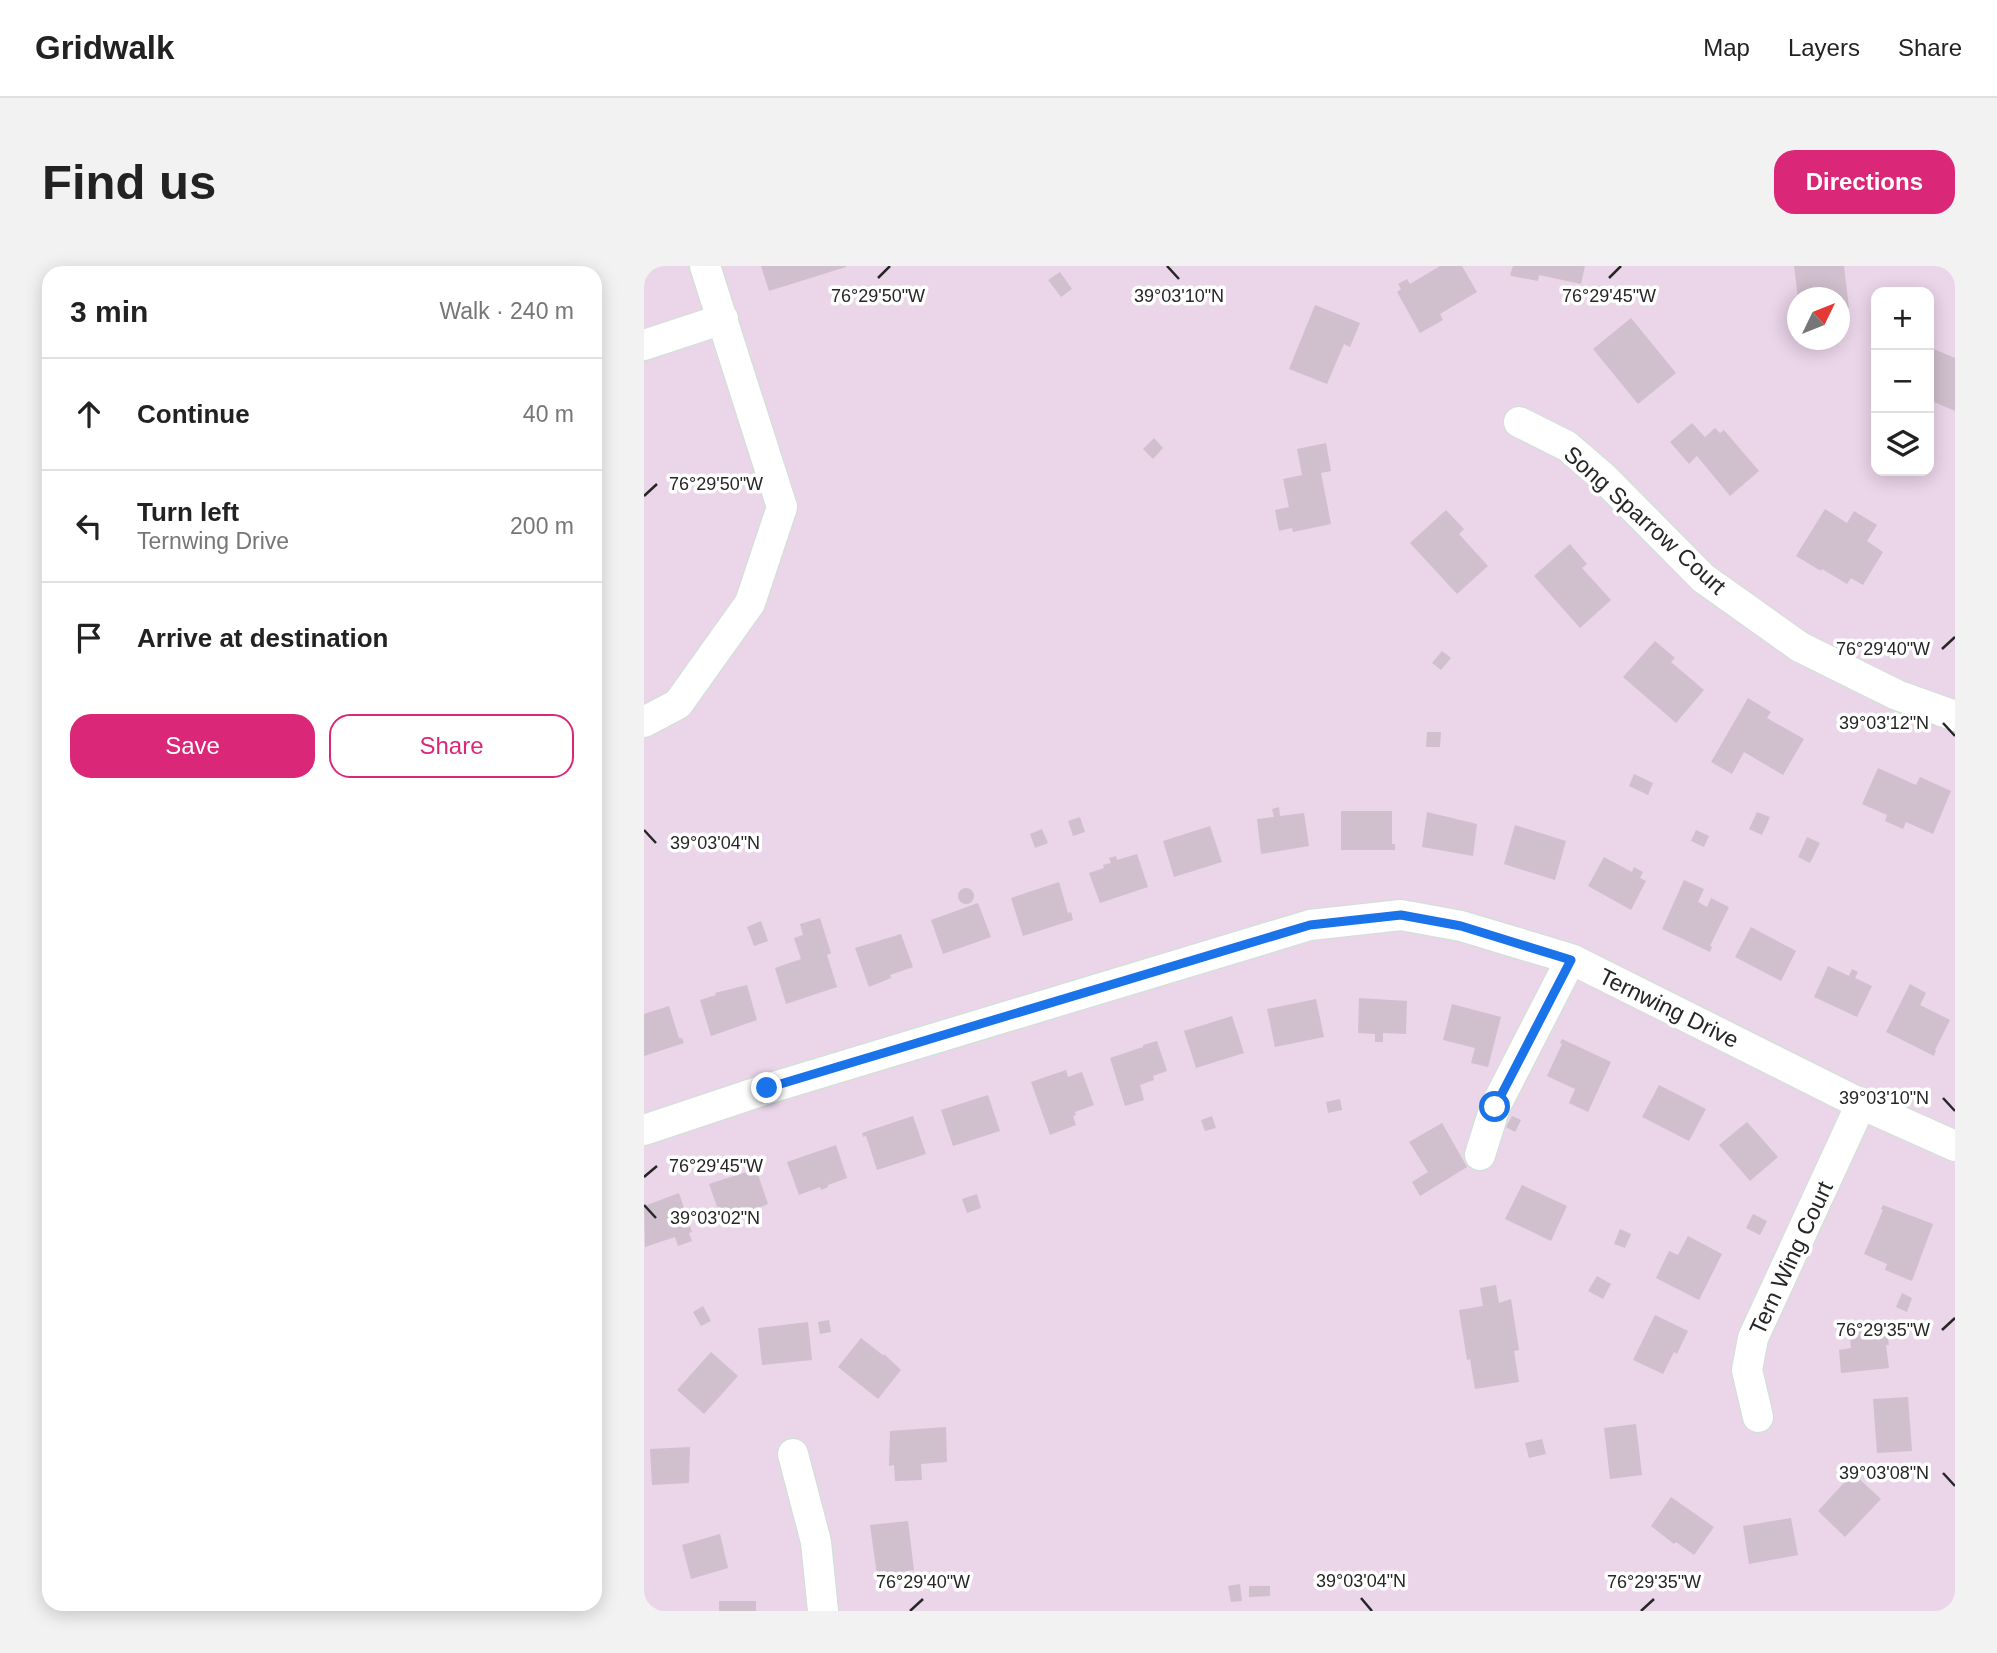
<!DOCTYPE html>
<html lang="en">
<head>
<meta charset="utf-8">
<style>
  :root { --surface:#fff; --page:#f2f2f2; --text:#222; --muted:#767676; --line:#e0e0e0; --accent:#db2777 }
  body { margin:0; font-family:Helvetica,sans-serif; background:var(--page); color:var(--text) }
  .controls { position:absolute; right:21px; top:21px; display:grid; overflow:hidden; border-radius:14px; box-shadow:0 4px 18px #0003 }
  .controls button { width:63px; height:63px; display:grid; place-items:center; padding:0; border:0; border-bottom:2px solid var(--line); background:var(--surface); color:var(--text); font:35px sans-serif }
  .compass { position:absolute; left:1143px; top:21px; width:63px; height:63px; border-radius:50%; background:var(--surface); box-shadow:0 4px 18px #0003; rotate:47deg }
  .stop { position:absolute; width:21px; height:21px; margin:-16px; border:5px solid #1a73e8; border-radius:50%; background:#fff }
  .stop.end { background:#1a73e8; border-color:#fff; box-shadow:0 2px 7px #0008 }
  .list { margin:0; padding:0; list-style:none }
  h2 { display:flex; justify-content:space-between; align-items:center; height:91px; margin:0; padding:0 28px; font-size:30px }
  h2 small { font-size:23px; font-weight:400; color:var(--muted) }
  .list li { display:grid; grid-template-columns:46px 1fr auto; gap:21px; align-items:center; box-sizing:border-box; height:112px; padding:0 28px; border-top:2px solid var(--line) }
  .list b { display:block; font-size:26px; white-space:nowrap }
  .list p { margin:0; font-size:23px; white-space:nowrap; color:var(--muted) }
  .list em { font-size:23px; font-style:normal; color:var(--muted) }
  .actions { display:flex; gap:14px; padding:21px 28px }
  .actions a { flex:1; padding:16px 0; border:2px solid var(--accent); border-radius:21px; text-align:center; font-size:24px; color:var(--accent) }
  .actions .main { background:var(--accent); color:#fff }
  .icon { flex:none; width:38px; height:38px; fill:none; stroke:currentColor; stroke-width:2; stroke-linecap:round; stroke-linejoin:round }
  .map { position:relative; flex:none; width:1311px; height:1345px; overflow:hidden; border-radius:21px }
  header { display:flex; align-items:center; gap:42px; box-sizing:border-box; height:98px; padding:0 35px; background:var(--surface); border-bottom:2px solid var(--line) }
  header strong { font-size:33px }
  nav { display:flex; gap:38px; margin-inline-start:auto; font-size:24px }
  .intro { display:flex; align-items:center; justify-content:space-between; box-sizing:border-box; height:168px; padding:0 42px }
  h1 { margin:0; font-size:49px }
  .button { padding:18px 32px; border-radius:21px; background:var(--accent); color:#fff; font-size:24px; font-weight:700 }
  main { display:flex; gap:42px; padding:0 42px }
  aside { flex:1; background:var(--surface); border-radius:21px; box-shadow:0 4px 18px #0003 }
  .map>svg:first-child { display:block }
  .building { fill:#d0bfcd }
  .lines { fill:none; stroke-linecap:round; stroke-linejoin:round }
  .minor-casing { stroke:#cbe2d3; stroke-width:32 }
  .minor { stroke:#fff; stroke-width:30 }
  .route { stroke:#1a73e8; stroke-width:9 }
  .ticks { fill:none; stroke:#262626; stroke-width:2.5 }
  .labels { text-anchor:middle; stroke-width:7; stroke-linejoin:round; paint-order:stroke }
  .street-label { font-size:23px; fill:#262626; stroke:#fff }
  .ticks-label { font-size:18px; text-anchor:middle; fill:#262626; stroke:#fff; stroke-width:7; stroke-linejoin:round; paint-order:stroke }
</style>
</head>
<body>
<header>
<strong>Gridwalk</strong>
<nav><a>Map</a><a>Layers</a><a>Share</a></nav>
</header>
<div class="intro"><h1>Find us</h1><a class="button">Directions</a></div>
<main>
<aside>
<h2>3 min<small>Walk · 240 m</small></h2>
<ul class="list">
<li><svg class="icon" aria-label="ahead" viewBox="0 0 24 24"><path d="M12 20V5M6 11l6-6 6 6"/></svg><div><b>Continue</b></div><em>40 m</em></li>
<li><svg class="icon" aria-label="left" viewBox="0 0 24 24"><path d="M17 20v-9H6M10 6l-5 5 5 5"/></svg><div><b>Turn left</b><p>Ternwing Drive</p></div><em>200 m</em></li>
<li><svg class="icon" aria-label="arrive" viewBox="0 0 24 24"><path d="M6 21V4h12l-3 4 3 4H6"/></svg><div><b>Arrive at destination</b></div></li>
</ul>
<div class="actions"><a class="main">Save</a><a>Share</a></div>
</aside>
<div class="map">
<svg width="1311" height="1345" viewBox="0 0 1311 1345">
  <rect width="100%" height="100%" fill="#ebd5e9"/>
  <path class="building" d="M117 0H202V1L125 25Z
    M796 0H818L833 26 796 48 799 54 776 67 753 26 757 23 754 18 763 13 766 18Z
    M869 0H941L937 18 895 9 894 15 868 10 866 9Z
    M1150 0H1200L1205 42 1196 43V32H1154Z
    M416 6 428 23 417 31 404 14Z
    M671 39 716 57 706 81 700 78 683 118 645 103Z
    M987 52 1032 107 994 138 949 83Z
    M1285 81 1311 92V145L1285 134Z
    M1048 157 1061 171 1071 162 1076 167 1080 164 1115 205 1086 230 1053 190 1045 198 1026 176Z
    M510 172 519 182 509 193 499 183Z
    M682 177 687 205 677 207 687 258 649 266 648 262 635 265 631 244 645 241 639 213 658 209 653 183Z
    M1181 243 1203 257 1210 245 1233 259 1223 275 1239 286 1219 319 1207 312 1203 318 1178 303 1177 305 1152 290Z
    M802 244 820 263 815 268 844 300 813 328 766 277Z
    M926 278 943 298 938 302 967 334 936 362 890 310Z
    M1011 375 1031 392 1027 396 1060 424 1032 457 979 411Z
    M798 385 807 392 797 404 788 397Z
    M1104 432 1127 446 1123 452 1160 473 1139 509 1100 486 1088 508 1067 496Z
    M783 466H797L796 481H782Z
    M1234 502 1272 519 1276 511 1307 525 1289 568 1262 556 1259 563 1241 555 1243 549 1218 538Z
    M990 508 1009 517 1004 529 985 520Z
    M635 541 636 550 660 547 665 580 617 588 613 553 630 551 628 543Z
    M697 545H748V578H751V584H697Z
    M783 546 833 558 829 590 778 581Z
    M1113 546 1126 551 1118 569 1105 563Z
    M436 551 441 566 429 570 424 555Z
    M871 559 922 575 911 614 860 598Z
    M566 560 578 596 530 611 519 575Z
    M398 563 404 577 391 582 386 568Z
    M1052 564 1065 570 1060 581 1047 575Z
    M1163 571 1176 577 1166 597 1154 591Z
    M493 588 504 621 456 637 445 607 460 602 459 599 467 597 465 592 472 590 473 594Z
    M960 591 988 606 990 601 999 606 996 612 1002 615 987 644 944 620Z
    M1040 614 1060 623 1054 636 1063 641 1067 632 1085 641 1066 680 1068 681 1066 686 1018 663Z
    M415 616 424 647 427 646 429 654 379 670 367 632Z
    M314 630a8 8 0 1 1 16 0a8 8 0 1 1-16 0Z
    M334 637 347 671 299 688 287 654Z
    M176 652 187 687 183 689 193 721 142 738 131 702 157 693 150 672 159 669 156 658Z
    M117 655 124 675 110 680 103 661Z
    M1107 661 1152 685 1137 715 1091 691Z
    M257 668 269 701 246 709 247 712 225 721 211 682Z
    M1184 700 1205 710 1208 703 1214 706 1211 712 1228 720 1213 751 1170 731Z
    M1266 718 1282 727 1276 739 1306 754 1291 784H1292L1290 790 1242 766Z
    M103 719 113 754 67 770 56 734 72 729 71 727Z
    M715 732 763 735 762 768 739 767V776H731V768L714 767Z
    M672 733 680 771 631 781 623 743Z
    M808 738 857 751 844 801 827 797 831 782 799 774Z
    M25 740 35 772H38L40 777 0 790V748Z
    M588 750 600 787 552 802 540 765Z
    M918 773 967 796 944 846 925 837 931 823 903 810 918 778 916 777Z
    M513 775 523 805 509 810 510 814 496 819 500 834 481 840 466 792 499 781V779Z
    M422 804 424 811 438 806 450 839 431 846 432 849 429 850 432 859 406 869 387 816Z
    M1015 819 1062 843 1045 875 998 851Z
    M344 829 356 865 309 880 297 844Z
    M696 833 698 844 684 847 682 836Z
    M269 850 282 888 233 904 222 870 219 871 218 867Z
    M568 850 572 862 561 865 557 854Z
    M868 850 877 854 871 866 862 861Z
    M1103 856 1134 891 1106 915 1075 879Z
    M798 857 823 901 776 930 768 916 784 906 765 876Z
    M192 879 203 912 184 919V921L177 924 176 921 155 929 143 896Z
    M112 903 124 938 94 950 93 947 77 952 65 918Z
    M878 919 923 940 907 975 861 953Z
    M35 927 48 966 45 967 48 975 34 980 31 971 1 981 0 940Z
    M333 928 337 942 323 947 318 933Z
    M1239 939 1289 958 1268 1015 1241 1004 1243 998 1220 988 1239 944 1237 943Z
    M1109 948 1123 955 1116 969 1102 962Z
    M976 963 987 968 981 982 970 978Z
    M1044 970 1078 988 1055 1034 1012 1012 1025 985 1034 989Z
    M953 1010 967 1018 959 1033 944 1025Z
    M852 1019 855 1037 867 1033 875 1084 870 1085 875 1116 831 1123 826 1093 823 1094 815 1044 839 1040 836 1022Z
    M1258 1027 1268 1032 1263 1046 1252 1041Z
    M59 1040 67 1055 57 1060 49 1046Z
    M1011 1049 1044 1065 1033 1088 1030 1086 1019 1108 989 1094Z
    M185 1054 187 1066 176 1068 174 1056Z
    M1241 1055 1245 1079H1242L1245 1102 1197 1107 1195 1084 1207 1082 1205 1059Z
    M164 1056 168 1094 118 1099 114 1062Z
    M217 1072 240 1090V1088L257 1104 234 1133 194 1101Z
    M67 1086 94 1110 60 1148 33 1124Z
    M1264 1131 1268 1185 1233 1187 1229 1133Z
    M992 1158 998 1209 966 1213 960 1162Z
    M302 1161 303 1196 277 1198 278 1214 251 1215 250 1199 245 1200 246 1165Z
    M898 1173 902 1188 885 1192 881 1177Z
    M46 1181 45 1217 8 1219 6 1183Z
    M1209 1207 1237 1233 1201 1271 1174 1245Z
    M1027 1231 1070 1261 1050 1289 1032 1276 1030 1278 1007 1260Z
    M1147 1252 1154 1289 1105 1298 1099 1260Z
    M264 1255 270 1304 233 1309 226 1259Z
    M76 1268 84 1302 47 1313 38 1279Z
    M596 1318 598 1335 587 1336 584 1320Z
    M605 1320H626V1330L605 1331Z
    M75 1335H112V1345H75Z"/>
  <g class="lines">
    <g class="minor-casing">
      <path id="minor" d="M0 79 79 53
        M875 156 923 180 959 211 1059 312 1156 381 1253 429 1311 450
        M0 456 34 438 106 337 138 241 61 0
        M0 864 123 823 666 659 757 649 817 660 927 693 1217 838 1311 880
        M836 889 851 841 927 693
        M1114 1151 1103 1104 1109 1072 1217 838
        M149 1188 172 1276 179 1345"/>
    </g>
    <use href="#minor" class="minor"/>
  </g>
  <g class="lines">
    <path class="route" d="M123 822 666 659 757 649 817 660 927 694 851 841"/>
  </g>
  <path class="ticks" d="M523 0 535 13M234 12 246 0M965 12 977 0M0 230 13 218M1298 383 1311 371M1299 457 1311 470M0 564 12 577M1299 832 1311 845M0 911 13 900M0 939 12 952M1298 1064 1311 1052M1299 1207 1311 1220M717 1332 728 1345M266 1345 279 1333M997 1345 1010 1333"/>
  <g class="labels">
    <g class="street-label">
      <text transform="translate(1001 254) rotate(42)" y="8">Song Sparrow Court</text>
      <text transform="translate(1025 742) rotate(26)" y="8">Ternwing Drive</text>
      <text transform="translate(1147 992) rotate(-65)" y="8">Tern Wing Court</text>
    </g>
  </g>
  <g class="ticks-label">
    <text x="234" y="36">76°29'50"W</text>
    <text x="965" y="36">76°29'45"W</text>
    <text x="535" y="36">39°03'10"N</text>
    <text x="72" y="224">76°29'50"W</text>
    <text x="1239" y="389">76°29'40"W</text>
    <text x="1240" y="463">39°03'12"N</text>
    <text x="71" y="583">39°03'04"N</text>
    <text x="1240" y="838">39°03'10"N</text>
    <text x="72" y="906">76°29'45"W</text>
    <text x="71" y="958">39°03'02"N</text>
    <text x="1239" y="1070">76°29'35"W</text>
    <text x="1240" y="1213">39°03'08"N</text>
    <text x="717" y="1321">39°03'04"N</text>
    <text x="279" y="1322">76°29'40"W</text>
    <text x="1010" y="1322">76°29'35"W</text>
  </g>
</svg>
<div class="controls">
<button>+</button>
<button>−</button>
<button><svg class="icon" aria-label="layers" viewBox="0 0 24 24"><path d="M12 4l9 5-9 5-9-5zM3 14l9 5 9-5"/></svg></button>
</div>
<svg class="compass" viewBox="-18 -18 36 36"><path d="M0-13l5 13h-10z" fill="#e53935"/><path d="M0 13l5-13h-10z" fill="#767676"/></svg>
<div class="stop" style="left:851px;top:841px"></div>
<div class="stop end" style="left:123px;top:822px"></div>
</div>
</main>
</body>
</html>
